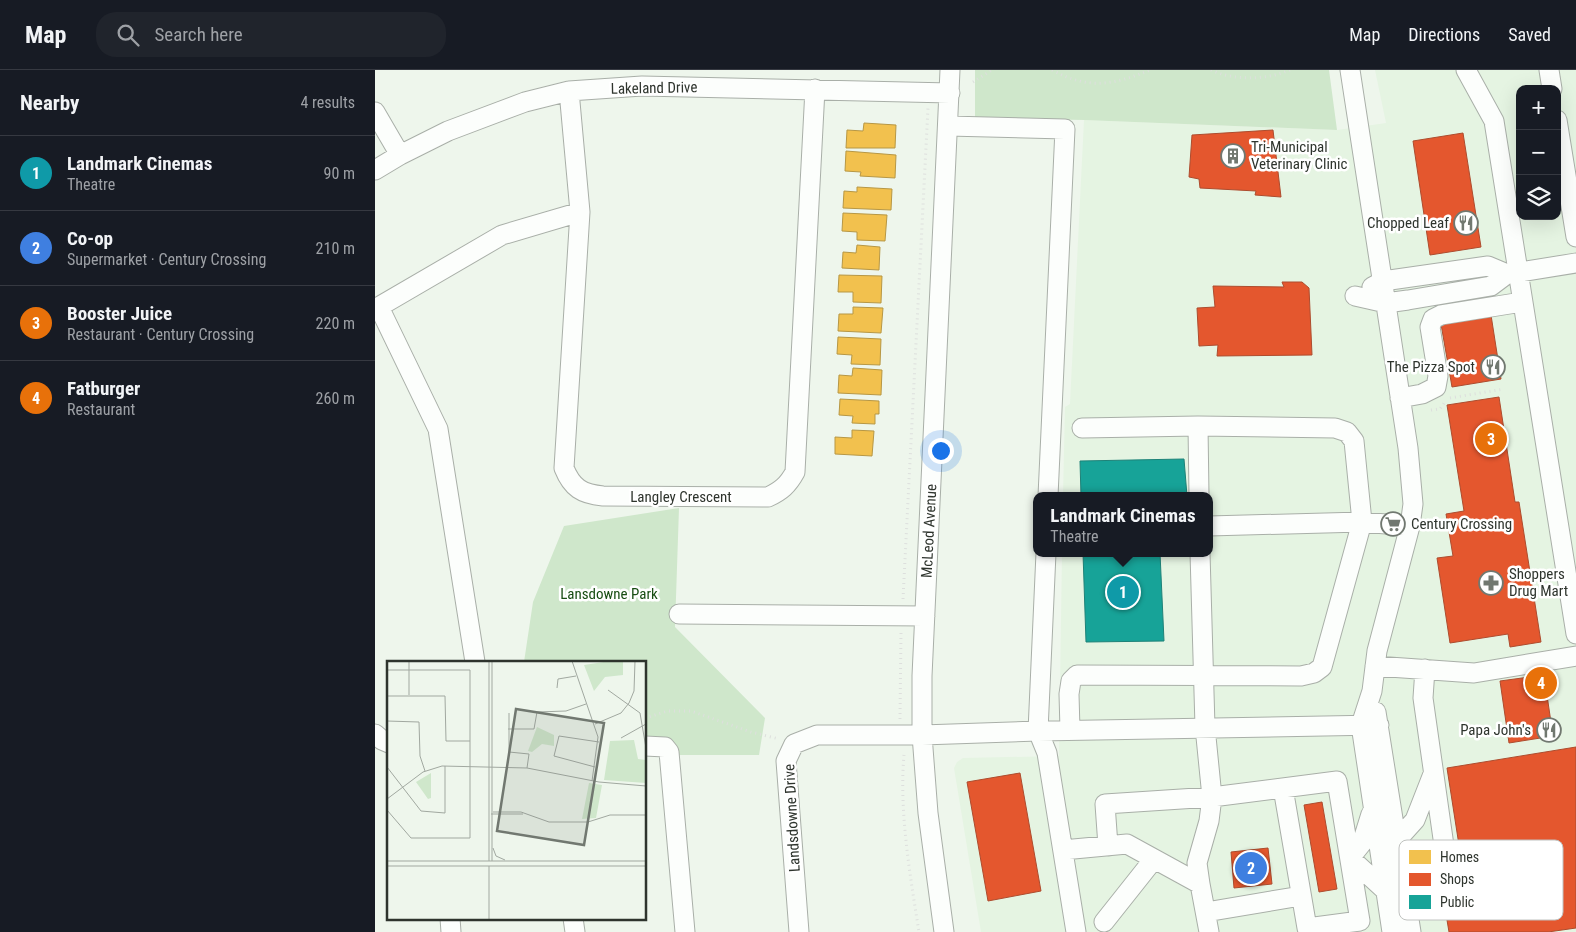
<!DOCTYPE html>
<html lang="en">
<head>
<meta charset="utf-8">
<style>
  :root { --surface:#171b24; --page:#20242c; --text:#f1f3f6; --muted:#9ea1a6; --line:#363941; --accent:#0f766e }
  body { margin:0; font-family:"Roboto Condensed",sans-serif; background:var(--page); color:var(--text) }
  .controls { position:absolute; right:15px; top:15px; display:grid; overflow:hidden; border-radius:10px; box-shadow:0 5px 20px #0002 }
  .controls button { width:45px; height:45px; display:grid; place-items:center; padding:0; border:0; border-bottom:1px solid var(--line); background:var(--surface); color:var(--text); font:25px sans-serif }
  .you { position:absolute; left:565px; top:380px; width:18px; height:18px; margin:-12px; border:4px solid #fff; border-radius:50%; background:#1a73e8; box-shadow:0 0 0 8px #1a73e833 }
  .badge { display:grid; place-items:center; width:32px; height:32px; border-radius:50%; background:var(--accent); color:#fff; font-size:16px; font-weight:700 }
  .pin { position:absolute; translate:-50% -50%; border:2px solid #fff; box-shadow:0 1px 5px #0006 }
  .popup { position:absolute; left:658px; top:422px; width:180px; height:65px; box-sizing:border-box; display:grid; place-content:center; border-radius:10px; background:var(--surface); filter:drop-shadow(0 1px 4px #0005); font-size:16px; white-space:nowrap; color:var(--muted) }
  .popup b { font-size:19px; color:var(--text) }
  .popup::after { content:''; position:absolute; left:50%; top:100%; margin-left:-10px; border:10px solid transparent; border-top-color:var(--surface) }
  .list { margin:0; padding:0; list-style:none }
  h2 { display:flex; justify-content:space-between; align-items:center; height:65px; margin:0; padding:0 20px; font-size:21px }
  h2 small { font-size:16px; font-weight:400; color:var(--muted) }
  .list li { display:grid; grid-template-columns:32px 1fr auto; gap:15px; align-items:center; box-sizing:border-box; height:75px; padding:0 20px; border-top:1px solid var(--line) }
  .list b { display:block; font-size:19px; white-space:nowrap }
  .list p { margin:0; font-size:16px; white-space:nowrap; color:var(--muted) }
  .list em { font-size:16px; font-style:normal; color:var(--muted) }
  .icon { flex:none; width:28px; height:28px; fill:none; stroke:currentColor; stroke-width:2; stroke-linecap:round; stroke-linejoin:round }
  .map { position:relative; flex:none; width:1201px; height:862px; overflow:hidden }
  header { display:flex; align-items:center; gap:30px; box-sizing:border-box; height:70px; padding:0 25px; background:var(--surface); border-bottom:1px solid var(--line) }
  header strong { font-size:24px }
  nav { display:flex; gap:28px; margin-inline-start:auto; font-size:18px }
  .search { width:350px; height:45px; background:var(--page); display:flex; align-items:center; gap:12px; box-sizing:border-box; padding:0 18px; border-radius:20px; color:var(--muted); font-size:19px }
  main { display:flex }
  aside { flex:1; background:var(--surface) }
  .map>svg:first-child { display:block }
  .built { fill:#e5f4e2; fill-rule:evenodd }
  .green { fill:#cfe7cb }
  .homes { fill:#f2c14e; stroke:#b79744 }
  .shops { fill:#e4572e; stroke:#ad4c2e }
  .public { fill:#17a398; stroke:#1e8278 }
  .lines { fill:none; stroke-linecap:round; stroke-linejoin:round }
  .minor-casing { stroke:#a9afa8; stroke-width:21 }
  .path { stroke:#dddfdd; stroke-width:3; stroke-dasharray:1 4; stroke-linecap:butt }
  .minor { stroke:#fcfefc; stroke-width:19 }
  .labels { text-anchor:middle; stroke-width:5; stroke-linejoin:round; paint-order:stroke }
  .street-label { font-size:15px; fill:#2e342d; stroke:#fff }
  .poi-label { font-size:15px; fill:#2e342d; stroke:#fff; text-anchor:start }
  .park-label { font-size:15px; fill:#184d13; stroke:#fff }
  .inset-road { fill:none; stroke:#a1a8a0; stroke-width:1 }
  .view { fill:#717870; fill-opacity:0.15; stroke:#717870; stroke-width:2.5 }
  .inset-edge { fill:none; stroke:#2e342d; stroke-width:2.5 }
  .key { fill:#fff; stroke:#c0c2c0; stroke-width:1 }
  .key-label { font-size:14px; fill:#2e342d }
</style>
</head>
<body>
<header>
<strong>Map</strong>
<div class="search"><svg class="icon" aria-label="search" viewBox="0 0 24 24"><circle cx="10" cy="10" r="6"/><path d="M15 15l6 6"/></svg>Search here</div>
<nav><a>Map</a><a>Directions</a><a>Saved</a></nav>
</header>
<main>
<aside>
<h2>Nearby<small>4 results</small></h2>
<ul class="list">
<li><span class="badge" style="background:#0f9aa8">1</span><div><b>Landmark Cinemas</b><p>Theatre</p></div><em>90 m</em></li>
<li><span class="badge" style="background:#3f7fe0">2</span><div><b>Co-op</b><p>Supermarket · Century Crossing</p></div><em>210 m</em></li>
<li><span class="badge" style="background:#e8710a">3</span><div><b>Booster Juice</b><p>Restaurant · Century Crossing</p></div><em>220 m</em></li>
<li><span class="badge" style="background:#e8710a">4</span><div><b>Fatburger</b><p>Restaurant</p></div><em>260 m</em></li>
</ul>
</aside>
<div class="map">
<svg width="1201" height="862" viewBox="0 0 1201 862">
  <rect width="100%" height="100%" fill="#eef6ec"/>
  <path class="built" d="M1000 0H1201V862H606L579 698 582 692 588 688 684 686 687 483H834V426H688L690 337 695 334 709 50 962 60 1011 53ZM1145 19H1182V146H1145Z"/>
  <path class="green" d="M600 0H954L962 60 709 50 600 48Z
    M304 438 300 557 390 648 384 685H300L270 669V592H149L158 532 189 456Z"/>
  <path class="homes" d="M489 53 521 55 520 78H471L472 60 488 61Z
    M471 81 521 85 520 108 485 106 486 102 470 101Z
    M482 117 517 119 516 140 468 138 469 121 482 122Z
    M468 143 512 145 510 171 482 170V162L467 161Z
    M482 175 505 177 504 200 467 198 468 182 481 183Z
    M464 205 507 206 506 233 478 232V222H463Z
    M478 237 508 238 506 263 463 261 464 244H478Z
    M463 267 506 269 505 295 476 294 477 285 462 284Z
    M478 298 507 300 506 325 463 323 464 305 477 306Z
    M465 329 504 331V344H500V354L477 353 478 346 464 345Z
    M477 360 499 361 497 386 460 384V367L477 368Z"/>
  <path class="shops" d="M898 60 906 127 880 125 881 121 825 118 824 109 814 107 817 65Z
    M1088 63 1106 177 1055 185 1038 71Z
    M907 212H927L934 218 937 285 842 286 843 275 824 276 822 238 840 237 838 216 909 217Z
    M1116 245 1126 309 1077 317 1066 254Z
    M1124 327 1140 432H1144L1166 572 1135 577 1133 564 1075 573 1062 488 1078 486 1071 444 1089 441 1072 335Z
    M1169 605 1178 666 1134 673 1125 611Z
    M1201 677V858L1173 862H1074L1072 850 1095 846 1072 698Z
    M645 703 666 821 613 831 592 712Z
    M947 732 962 819 944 822 929 735Z
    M893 778 897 814 859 818 856 782Z"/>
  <path class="public" d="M809 389 812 426H706L705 391Z
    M708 483H785L789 571 711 572Z"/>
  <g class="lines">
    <g class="minor-casing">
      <path id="minor" d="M975 0 1033 378 1038 434 1035 456 1002 581 997 621 986 655 1017 862
        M1091 0 1119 51 1201 564
        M1174 0 1177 19
        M194 21 205 142 189 398C197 418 207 424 228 426L393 427C406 421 413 415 420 402L440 19
        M0 42 25 85
        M1182 50 1201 167
        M573 56 690 59 673 426
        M0 100 25 85 73 61 150 32 194 21 267 16 575 23
        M997 217 1008 211 1113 196 1132 204
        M980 226 1011 233 1033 230 1116 216 1132 204 1201 193
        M4 237 63 359 100 592
        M0 239 127 165 205 142
        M1025 328 1047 324 1061 317 1063 306 1055 257 1058 249 1066 245 1147 232
        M823 356 960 358 972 362 979 371 987 452 1035 456
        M707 358 823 356 824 426
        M671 483 663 661 672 683 701 862
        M304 544 550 546
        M1000 596 1099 603 1201 586
        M1050 599 1048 628 1077 832
        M1001 642 1036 862
        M695 660 694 624 696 611 702 605 926 606 939 603 947 597 987 452 834 456
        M0 664 7 670 14 673
        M270 676 290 677 294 682 310 862
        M996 744 987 773 975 788 1011 821
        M1022 770 1040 750 1058 704
        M733 776 730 734 837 727 962 711 985 851 932 858 908 718
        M688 780 752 774 825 814 834 862
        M825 814 822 793 834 751 837 727 830 657 825 483
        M831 842 926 826
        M75 848 76 862
        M198 848 200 862
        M729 852 779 789
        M424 862 411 691 419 674 442 665H547L663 661 1004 655
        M569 862 553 743 547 665V606L575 0"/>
    </g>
    <path class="path" d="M677 0C713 20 739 15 775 0
      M836 0C859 11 892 10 915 0
      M598 12 617 0
      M1075 328 1129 319
      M1056 340 1065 339 1069 333
      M528 529 553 38
      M270 648 293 641H316L376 662 404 669
      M525 649 526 562
      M529 685C524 741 535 805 544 862"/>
    <use href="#minor" class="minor"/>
  </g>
  <defs>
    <g id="building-ring" transform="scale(1.25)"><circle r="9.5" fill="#fff" stroke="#717870" stroke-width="1.5"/><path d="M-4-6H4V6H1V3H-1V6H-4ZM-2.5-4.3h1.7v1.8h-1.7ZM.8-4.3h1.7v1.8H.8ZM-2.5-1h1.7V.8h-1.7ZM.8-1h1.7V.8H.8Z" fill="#717870"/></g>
    <g id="restaurant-ring" transform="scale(1.25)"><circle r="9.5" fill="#fff" stroke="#717870" stroke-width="1.5"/><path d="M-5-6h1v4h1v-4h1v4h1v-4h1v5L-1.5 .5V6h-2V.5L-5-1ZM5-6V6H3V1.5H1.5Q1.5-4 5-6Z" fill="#717870"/></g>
    <g id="supermarket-ring" transform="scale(1.25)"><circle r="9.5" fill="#fff" stroke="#717870" stroke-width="1.5"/><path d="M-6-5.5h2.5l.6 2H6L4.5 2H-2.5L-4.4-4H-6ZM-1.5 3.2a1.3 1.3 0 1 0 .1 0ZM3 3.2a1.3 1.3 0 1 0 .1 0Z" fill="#717870"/></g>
    <g id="pharmacy-ring" transform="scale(1.25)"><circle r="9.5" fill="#fff" stroke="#717870" stroke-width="1.5"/><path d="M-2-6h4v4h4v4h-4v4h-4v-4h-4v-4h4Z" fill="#717870"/></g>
  </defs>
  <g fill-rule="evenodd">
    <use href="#building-ring" x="858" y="86"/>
    <use href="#restaurant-ring" x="1091" y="153"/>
    <use href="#restaurant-ring" x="1118" y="297"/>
    <use href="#supermarket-ring" x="1018" y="454"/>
    <use href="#pharmacy-ring" x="1116" y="513"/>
    <use href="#restaurant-ring" x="1174" y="660"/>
  </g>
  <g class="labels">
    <g class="street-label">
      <text transform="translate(279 18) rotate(-1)" y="5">Lakeland Drive</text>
      <text x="306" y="432">Langley Crescent</text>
      <text transform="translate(554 461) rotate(-87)" y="5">McLeod Avenue</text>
      <text transform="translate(417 748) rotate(-93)" y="5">Landsdowne Drive</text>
    </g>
    <g class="poi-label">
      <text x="876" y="82">Tri-Municipal<tspan x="876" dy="17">Veterinary Clinic</tspan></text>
      <text x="1074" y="158" text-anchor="end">Chopped Leaf</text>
      <text x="1100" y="302" text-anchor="end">The Pizza Spot</text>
      <text x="1036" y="459">Century Crossing</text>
      <text x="1134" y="509">Shoppers<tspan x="1134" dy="17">Drug Mart</tspan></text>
      <text x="1156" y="665" text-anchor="end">Papa John's</text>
    </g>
    <g class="park-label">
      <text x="234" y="529">Lansdowne Park</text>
    </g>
  </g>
  <g transform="translate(12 591)">
    <rect width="259" height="259" fill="#eef6ec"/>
    <path d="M223 0H236V14L218 16 207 30 197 4ZM150 66 167 74V85L155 83 145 91 141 90ZM247 79 251 98 259 99V122L217 119 223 80ZM44 112V137L41 138 29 121ZM202 122 215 124 209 157 195 158Z" fill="#cfe7cb"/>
    <path class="inset-road" d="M22 0V34M102 0V200M105 0V200M185 0 211 76 205 120M0 9H83V177H24L0 149M170 27 171 18 189 15M221 29 253 52 259 87M0 35H58L59 80H83M122 52V91L142 93 140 107M0 60 32 61 33 95 38 110M208 63 234 52 242 42 247 30 248 0M121 68H147L150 51 179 50 199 43M234 77 259 63M0 106 34 150 58 152V105M208 106 167 95 172 75 212 81M0 138 36 111 55 105 140 107 212 121 259 125M106 151H134L162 161H201L223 154H259M104 153H136M106 187 109 195 118 199M0 200H259M0 205H259M102 259V205"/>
    <path class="view" d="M129 48 217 62 197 184 110 170Z"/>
    <rect width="259" height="259" class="inset-edge"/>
  </g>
  <rect x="1024" y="770" width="164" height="80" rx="8" class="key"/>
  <rect x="1034" y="780" width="22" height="14" fill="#f2c14e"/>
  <rect x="1034" y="803" width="22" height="13" fill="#e4572e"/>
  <rect x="1034" y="825" width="22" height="14" fill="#17a398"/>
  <g class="key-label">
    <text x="1065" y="792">Homes</text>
    <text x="1065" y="814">Shops</text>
    <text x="1065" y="837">Public</text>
  </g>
</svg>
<div class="controls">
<button>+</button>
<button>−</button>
<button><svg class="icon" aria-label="layers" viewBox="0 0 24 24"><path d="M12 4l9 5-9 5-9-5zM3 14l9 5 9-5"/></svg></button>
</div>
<div class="you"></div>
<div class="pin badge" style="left:748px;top:522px;background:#0f9aa8">1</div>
<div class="popup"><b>Landmark Cinemas</b>Theatre</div>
<div class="pin badge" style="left:876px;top:798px;background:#3f7fe0">2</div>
<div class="pin badge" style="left:1116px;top:369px;background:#e8710a">3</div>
<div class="pin badge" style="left:1166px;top:613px;background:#e8710a">4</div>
</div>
</main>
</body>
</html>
